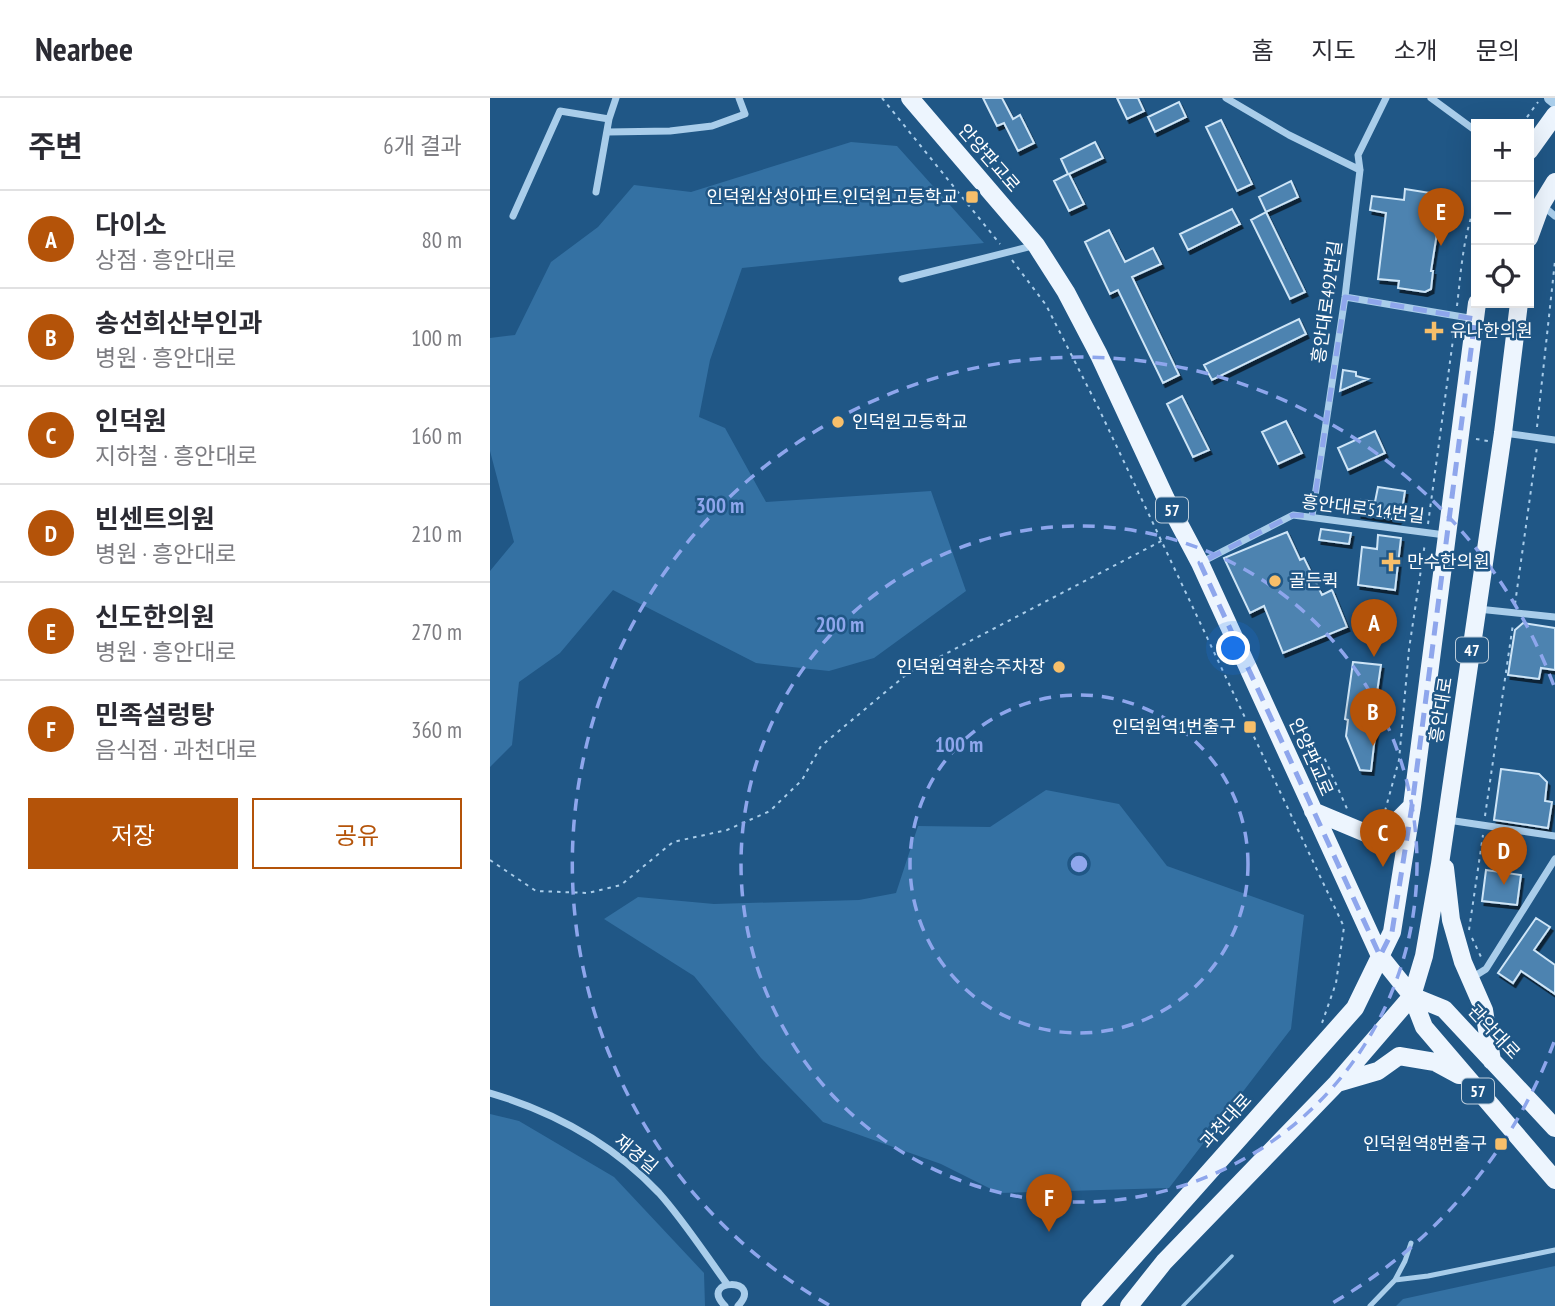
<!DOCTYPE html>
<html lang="ko">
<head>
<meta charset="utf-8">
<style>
  :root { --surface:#fff; --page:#f7f7f7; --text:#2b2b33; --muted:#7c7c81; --line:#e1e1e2; --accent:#b45309 }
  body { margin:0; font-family:"PT Sans Narrow","Noto Sans KR",sans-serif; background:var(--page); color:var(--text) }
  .controls { position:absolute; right:21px; top:21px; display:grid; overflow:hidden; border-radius:0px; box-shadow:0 7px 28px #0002 }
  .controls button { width:63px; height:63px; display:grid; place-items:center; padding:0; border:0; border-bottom:2px solid var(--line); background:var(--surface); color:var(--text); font:35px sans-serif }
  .you { position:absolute; left:744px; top:551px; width:24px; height:24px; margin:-18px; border:5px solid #fff; border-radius:50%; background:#1a73e8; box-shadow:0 0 0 10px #1a73e833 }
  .badge { display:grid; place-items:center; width:46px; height:46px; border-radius:50%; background:var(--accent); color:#fff; font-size:23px; font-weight:700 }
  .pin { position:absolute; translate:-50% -58px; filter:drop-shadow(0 2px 4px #0008) }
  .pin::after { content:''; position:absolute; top:37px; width:24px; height:21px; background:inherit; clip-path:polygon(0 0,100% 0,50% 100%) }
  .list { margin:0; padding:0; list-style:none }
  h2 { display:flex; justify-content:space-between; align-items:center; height:91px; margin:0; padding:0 28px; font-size:30px }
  h2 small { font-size:23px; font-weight:400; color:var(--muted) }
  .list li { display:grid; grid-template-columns:46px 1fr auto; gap:21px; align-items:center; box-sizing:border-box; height:98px; padding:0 28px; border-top:2px solid var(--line) }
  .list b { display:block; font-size:26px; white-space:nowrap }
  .list p { margin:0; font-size:23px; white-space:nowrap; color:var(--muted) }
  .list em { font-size:23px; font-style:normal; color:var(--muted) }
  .actions { display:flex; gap:14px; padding:21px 28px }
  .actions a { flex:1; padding:16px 0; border:2px solid var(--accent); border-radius:0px; text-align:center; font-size:24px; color:var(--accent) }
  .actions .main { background:var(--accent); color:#fff }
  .icon { flex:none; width:38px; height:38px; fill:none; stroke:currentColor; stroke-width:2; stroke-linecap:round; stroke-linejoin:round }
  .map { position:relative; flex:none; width:1065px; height:1208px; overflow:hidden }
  header { display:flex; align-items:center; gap:42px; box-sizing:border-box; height:98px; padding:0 35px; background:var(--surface); border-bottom:2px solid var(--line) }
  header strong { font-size:33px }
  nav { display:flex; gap:38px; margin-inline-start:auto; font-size:24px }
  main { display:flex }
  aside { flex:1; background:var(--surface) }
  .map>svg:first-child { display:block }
  .green { fill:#3471a3 }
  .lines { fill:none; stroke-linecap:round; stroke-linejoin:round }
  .stream { stroke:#9dc9eb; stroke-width:3.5 }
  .building { fill:#4d83b0; stroke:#cee5f7; stroke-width:2; filter:url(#shadow) }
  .path { stroke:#a9cdea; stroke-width:2; stroke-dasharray:3.5 5; stroke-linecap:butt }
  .service { stroke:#a9cdea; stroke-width:5 }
  .minor { stroke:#a9cdea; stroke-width:7 }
  .tertiary { stroke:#a9cdea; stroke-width:12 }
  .primary { stroke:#edf5fe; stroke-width:18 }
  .marked { fill:none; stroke:#8ea6ec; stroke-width:5; stroke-dasharray:14 9; stroke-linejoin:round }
  .ring { fill:none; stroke:#8ea6ec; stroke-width:3.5; stroke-dasharray:12 9 }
  .poi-dot { fill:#f7bf6a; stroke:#205786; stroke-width:2.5 }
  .labels { text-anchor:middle; stroke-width:5; stroke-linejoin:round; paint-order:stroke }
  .shield { fill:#205786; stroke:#bccddb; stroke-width:2 }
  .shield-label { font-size:16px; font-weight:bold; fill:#fff }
  .street-label { font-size:18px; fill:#fff; stroke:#205786 }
  .poi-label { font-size:18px; fill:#fff; stroke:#205786; text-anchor:end }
  .centre { fill:#8ea6ec; stroke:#205786; stroke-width:3.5 }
  .ring-label { font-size:21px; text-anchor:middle; font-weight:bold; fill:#8ea6ec; stroke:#205786; stroke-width:5; stroke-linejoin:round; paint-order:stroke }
</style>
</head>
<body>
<header>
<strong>Nearbee</strong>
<nav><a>홈</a><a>지도</a><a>소개</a><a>문의</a></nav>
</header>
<main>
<aside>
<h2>주변<small>6개 결과</small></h2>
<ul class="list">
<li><span class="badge">A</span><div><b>다이소</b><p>상점 · 흥안대로</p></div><em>80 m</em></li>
<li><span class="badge">B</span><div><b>송선희산부인과</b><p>병원 · 흥안대로</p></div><em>100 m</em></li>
<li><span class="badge">C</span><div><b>인덕원</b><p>지하철 · 흥안대로</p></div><em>160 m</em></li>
<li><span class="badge">D</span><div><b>빈센트의원</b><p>병원 · 흥안대로</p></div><em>210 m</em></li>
<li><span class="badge">E</span><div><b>신도한의원</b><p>병원 · 흥안대로</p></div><em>270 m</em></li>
<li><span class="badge">F</span><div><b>민족설렁탕</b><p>음식점 · 과천대로</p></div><em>360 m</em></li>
</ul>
<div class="actions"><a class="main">저장</a><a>공유</a></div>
</aside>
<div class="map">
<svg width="1065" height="1208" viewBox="0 0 1065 1208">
  <defs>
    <filter id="shadow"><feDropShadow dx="2.5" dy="4" stdDeviation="0" flood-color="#0009"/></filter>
  </defs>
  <rect width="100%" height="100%" fill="#205786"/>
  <path class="green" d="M361 44 407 48 494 145 252 170 220 262 209 319 235 330 276 404 441 393 476 493 384 560 339 573 266 565 123 492 70 555 29 584 22 647 0 669V473L24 444 0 353V240L25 237 61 164 108 129 144 87 201 94Z
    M556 692 629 706 677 768 814 817 801 931 679 1090 509 1095 451 1066 333 1024 271 960 204 878 114 821 148 799 224 806 369 802 406 795 428 728 500 729Z
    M0 1016 29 1023 124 1079 214 1175 215 1208H0Z
    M1065 1168V1208H906L913 1201Z"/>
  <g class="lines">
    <path class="stream" d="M693 1208 742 1158"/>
  </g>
  <path class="building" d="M493 0H512L523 21 530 17 544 45 528 53 514 25 507 28Z
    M627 0H648L654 13 637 21Z
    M689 4 696 19 665 34 658 19Z
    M731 22 762 86 747 93 716 29Z
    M605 44 613 60 579 76 594 106 579 113 564 83 578 76 571 61Z
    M801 83 808 99 776 114 769 99Z
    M915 91 953 97 941 173H943L941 191 935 194 908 190 909 183 888 181 896 115 880 112 882 98 914 102Z
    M742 111 750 126 698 152 690 136Z
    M776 114 815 194 800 201 761 122Z
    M619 132 635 164 663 150 671 166 642 179 689 277 673 285 628 192 620 196 595 144Z
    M809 221 816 236 722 282 714 267Z
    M853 272 866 274V278L878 281 850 293Z
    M692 298 719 352 703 359 677 306Z
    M796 323 812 355 788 366 772 334Z
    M885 333 895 355 858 372 848 350Z
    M888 389 915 393 911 419 908 422 869 416 871 402 885 404Z
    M831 431 861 435 859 446 829 442Z
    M797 434 810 462 814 460 832 497 842 492 857 529 793 555 774 508 760 515 734 460Z
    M888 437 911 440 905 492 868 487 872 449 887 451Z
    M1033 525 1065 530V572L1051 570 1049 581 1018 577 1025 532Z
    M863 564 891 567 882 629H886L881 673 870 672 856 638 858 622 855 621Z
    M1011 671 1049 676 1057 684 1055 703 1062 704 1058 730 1004 722Z
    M996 772 1031 777 1027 807 992 803Z
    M1046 820 1060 829 1044 852 1065 867V896L1031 873 1023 885 1008 875Z"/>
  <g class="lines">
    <path class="path" d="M392 0 510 146
      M1032 26 1048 4
      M522 162 556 207 609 311 854 829 846 885 832 925
      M967 208C971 174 973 137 986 106
      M1047 329 1065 163
      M986 341 998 343
      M938 426 965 227
      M1025 506 1047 349
      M820 665 834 659 858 713
      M895 713 909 662 919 551 935 445
      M995 718 1023 526
      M0 762 46 793 98 795 131 787 183 744 237 732 280 713 312 682 331 648 417 576 679 439
      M979 832 993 737
      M982 840 992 861"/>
    <path class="service" d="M905 1182 915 1163 921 1145
      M880 1208 905 1182 938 1178 1065 1152"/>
    <path class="minor" d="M736 0 799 37 870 72
      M941 0 986 33
      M118 34 180 33 222 28 255 16 249 0
      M106 94 119 21 126 0
      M1052 107 1065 118
      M23 118 70 13 119 21
      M412 181 546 147
      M855 199 985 221
      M1014 335 1065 342
      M822 418 855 199 870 72 868 57 896 0
      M710 465 803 417 955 437
      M988 511 1065 519
      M958 722 1065 738
      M980 881 996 871 1065 761
      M0 995C64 1014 123 1046 169 1095 194 1123 215 1156 237 1186
      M235 1208C207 1180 275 1179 248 1208"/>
    <path class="tertiary" d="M1060 0 1065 4"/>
    <path class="primary" d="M420 0 546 147 576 194 609 257 676 401 710 465 890 858 922 898 934 929 1065 1082
      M1039 53 1065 17
      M1039 140 1051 107 1065 84
      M823 713 878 736 897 733 922 708
      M955 770 961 822 973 864 994 912 1002 963
      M922 898 954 911 1065 1030
      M847 985 888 973 909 958 945 964 969 977
      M600 1208 865 910 902 834 922 708 987 205
      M639 1208 674 1164 847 985 922 898 934 858 950 766 1013 335 1029 205"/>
  </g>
  <path class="marked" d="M855 199 985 221 922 708 902 834 890 858 710 465 803 417 822 418Z"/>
  <g class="ring">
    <circle cx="589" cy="766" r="169"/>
    <circle cx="589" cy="766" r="338"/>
    <path d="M1064 944A507 507 0 0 1 839 1207M339 1207A507 507 0 1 1 1064 588"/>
  </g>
  <g class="poi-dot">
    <rect x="475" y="92" width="14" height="14" rx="3.5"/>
    <path d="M940.5 222.5h7v7h7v7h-7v7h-7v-7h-7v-7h7z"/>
    <circle cx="348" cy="324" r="7"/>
    <path d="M897.5 453.5h7v7h7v7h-7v7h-7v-7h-7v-7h7z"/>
    <circle cx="785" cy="483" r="7"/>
    <circle cx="569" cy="569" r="7"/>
    <rect x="753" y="622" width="14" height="14" rx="3.5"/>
    <rect x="1004" y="1039" width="14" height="14" rx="3.5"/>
  </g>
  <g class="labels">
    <g class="shield">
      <rect x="666" y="399.5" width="32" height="25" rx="5"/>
      <rect x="966" y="539.5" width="32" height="25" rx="5"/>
      <rect x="972" y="980.5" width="32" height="25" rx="5"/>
    </g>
    <g class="shield-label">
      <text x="682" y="418">57</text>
      <text x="982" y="558">47</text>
      <text x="988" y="999">57</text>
    </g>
    <g class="street-label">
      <text transform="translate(499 60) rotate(49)" y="6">안양판교로</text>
      <text transform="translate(837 204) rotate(-82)" y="6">흥안대로492번길</text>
      <text transform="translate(873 411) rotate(7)" y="6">흥안대로514번길</text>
      <text transform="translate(951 612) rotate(-81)" y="6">흥안대로</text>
      <text transform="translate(821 659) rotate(66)" y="6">안양판교로</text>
      <text transform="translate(1004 934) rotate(47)" y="6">관악대로</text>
      <text transform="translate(736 1023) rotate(-48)" y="6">과천대로</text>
      <text transform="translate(146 1056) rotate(40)" y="6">재경길</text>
    </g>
    <g class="poi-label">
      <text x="468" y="105">인덕원삼성아파트.인덕원고등학교</text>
      <text x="960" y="239" text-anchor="start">유나한의원</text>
      <text x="362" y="330" text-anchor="start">인덕원고등학교</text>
      <text x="917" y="470" text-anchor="start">만수한의원</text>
      <text x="799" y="489" text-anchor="start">골든퀵</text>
      <text x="555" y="575">인덕원역환승주차장</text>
      <text x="746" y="635">인덕원역1번출구</text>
      <text x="997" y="1052">인덕원역8번출구</text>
    </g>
  </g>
  <circle cx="589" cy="766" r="10" class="centre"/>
  <g class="ring-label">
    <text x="230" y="415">300 m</text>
    <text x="350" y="534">200 m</text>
    <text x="469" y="654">100 m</text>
  </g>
</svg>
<div class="controls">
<button>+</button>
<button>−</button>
<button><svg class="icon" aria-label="locate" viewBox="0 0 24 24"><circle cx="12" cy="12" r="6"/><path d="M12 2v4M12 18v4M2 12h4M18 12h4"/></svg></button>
</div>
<div class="you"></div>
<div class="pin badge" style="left:884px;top:559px">A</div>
<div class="pin badge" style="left:883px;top:648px">B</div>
<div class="pin badge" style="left:893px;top:769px">C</div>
<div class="pin badge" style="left:1014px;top:787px">D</div>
<div class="pin badge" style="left:951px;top:148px">E</div>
<div class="pin badge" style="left:559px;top:1134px">F</div>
</div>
</main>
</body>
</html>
